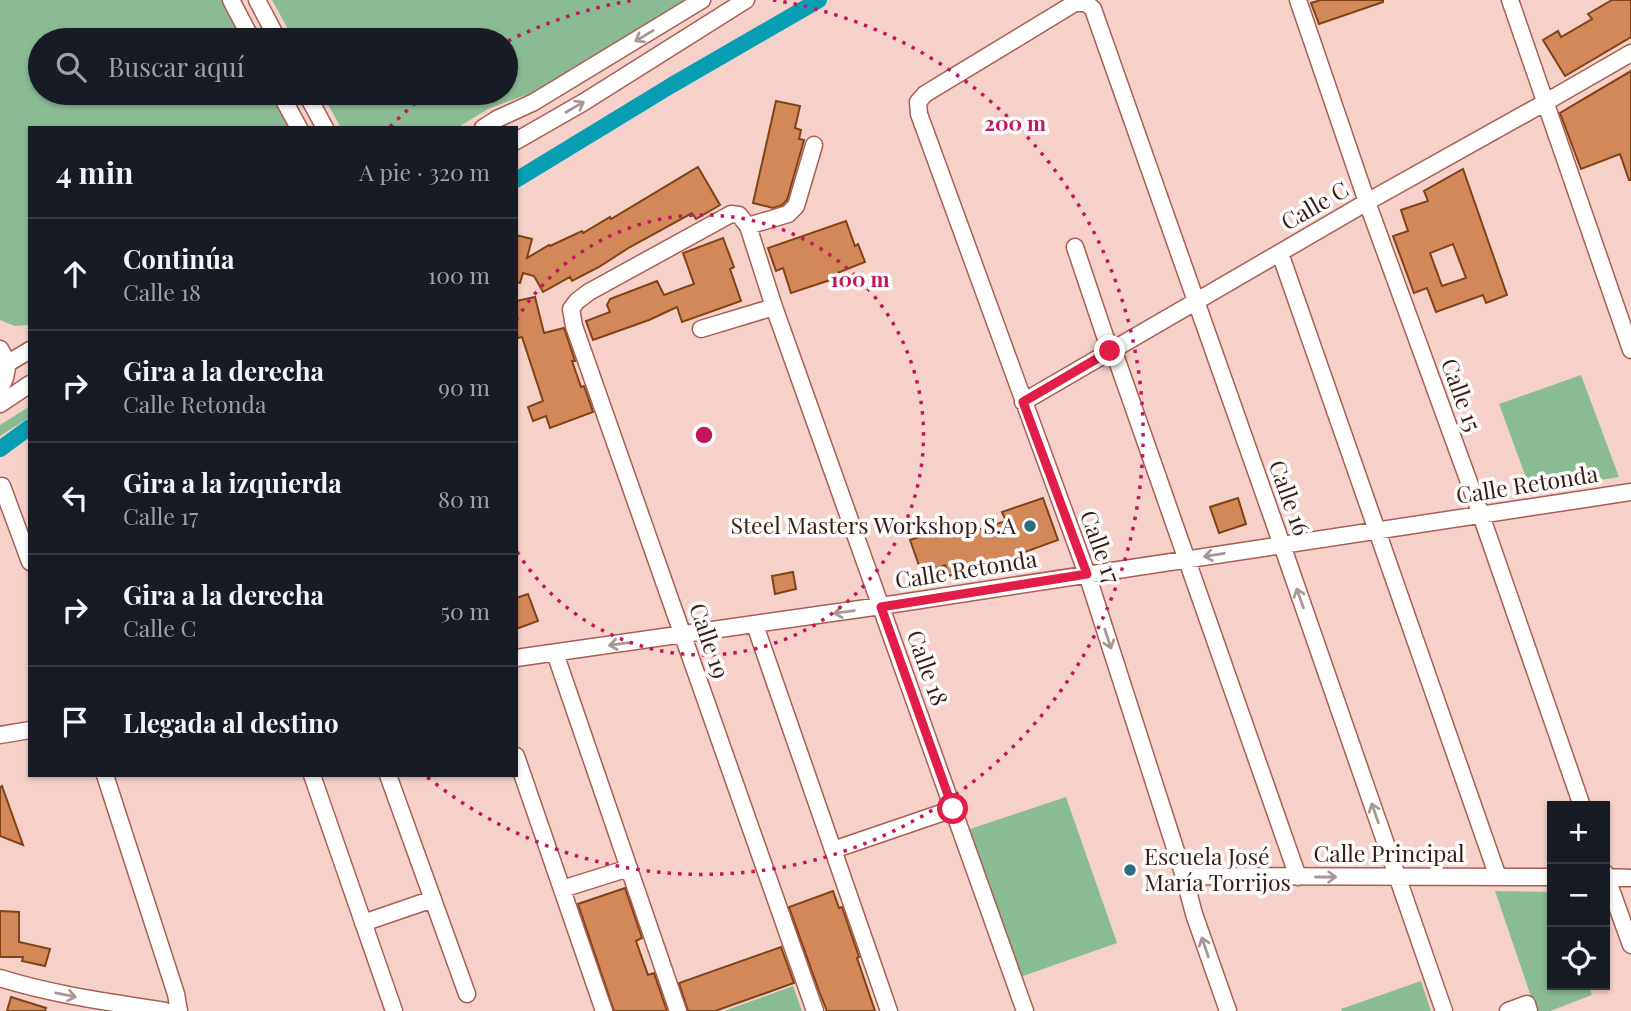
<!DOCTYPE html>
<html lang="es">
<head>
<meta charset="utf-8">
<style>
  :root { --surface:#171b24; --page:#20242c; --text:#f1f3f6; --muted:#9ea1a6; --line:#363941 }
  body { margin:0; font-family:"Playfair Display",serif; background:var(--page); color:var(--text) }
  .controls { position:absolute; right:21px; bottom:21px; display:grid; overflow:hidden; border-radius:0px; box-shadow:0 2px 5px #0004 }
  .controls button { width:63px; height:63px; display:grid; place-items:center; padding:0; border:0; border-bottom:2px solid var(--line); background:var(--surface); color:var(--text); font:35px sans-serif }
  .stop { position:absolute; width:21px; height:21px; margin:-16px; border:5px solid #e11d48; border-radius:50%; background:#fff }
  .stop.end { background:#e11d48; border-color:#fff; box-shadow:0 2px 7px #0008 }
  .list { margin:0; padding:0; list-style:none }
  h2 { display:flex; justify-content:space-between; align-items:center; height:91px; margin:0; padding:0 28px; font-size:30px }
  h2 small { font-size:23px; font-weight:400; color:var(--muted) }
  .list li { display:grid; grid-template-columns:46px 1fr auto; gap:21px; align-items:center; box-sizing:border-box; height:112px; padding:0 28px; border-top:2px solid var(--line) }
  .list b { display:block; font-size:26px; white-space:nowrap }
  .list p { margin:0; font-size:23px; white-space:nowrap; color:var(--muted) }
  .list em { font-size:23px; font-style:normal; color:var(--muted) }
  .icon { flex:none; width:38px; height:38px; fill:none; stroke:currentColor; stroke-width:2; stroke-linecap:round; stroke-linejoin:round }
  .map { position:relative; flex:none; width:1631px; height:1011px; overflow:hidden }
  .search { position:absolute; background:var(--surface); box-shadow:0 2px 5px #0004; left:28px; top:28px; width:490px; height:77px; display:flex; align-items:center; gap:18px; box-sizing:border-box; padding:0 24px; border-radius:38px; color:var(--muted); font-size:26px }
  .panel { position:absolute; background:var(--surface); box-shadow:0 2px 5px #0004; left:28px; top:126px; width:490px; height:651px; border-radius:0px }
  .map>svg:first-child { display:block }
  .green { fill:#89bc95 }
  .lines { fill:none; stroke-linecap:round; stroke-linejoin:round }
  .canal { stroke:#079db2; stroke-width:16 }
  .building { fill:#d3885a; stroke:#814215; stroke-width:2; fill-rule:evenodd }
  .minor-casing { stroke:#ab5e50; stroke-width:19 }
  .minor { stroke:#fff; stroke-width:16 }
  .oneway { stroke:#a79896 }
  .route { stroke:#e11d48; stroke-width:9 }
  .ring { fill:none; stroke:#c2185b; stroke-width:3.5; stroke-dasharray:3.5 7 }
  .poi-dot { fill:#29707c; stroke:#fcfcfc; stroke-width:2.5 }
  .labels { text-anchor:middle; stroke-width:7; stroke-linejoin:round; paint-order:stroke }
  .street-label { font-size:23px; fill:#3b1b15; stroke:#fcfcfc }
  .poi-label { font-size:23px; fill:#3b1b15; stroke:#fcfcfc; text-anchor:end }
  .centre { fill:#c2185b; stroke:#fcfcfc; stroke-width:3.5 }
  .ring-label { font-size:21px; text-anchor:middle; font-weight:bold; fill:#c2185b; stroke:#fcfcfc; stroke-width:7; stroke-linejoin:round; paint-order:stroke }
</style>
</head>
<body>
<div class="map">
<svg width="1631" height="1011" viewBox="0 0 1631 1011">
  <rect width="100%" height="100%" fill="#f5d1ca"/>
  <path class="green" d="M0 0H222L243 40H40V93H271L289 128H30V325L15 326 0 320Z
    M272 0H685L533 92 488 109 457 128H341L322 93H506V40H294Z
    M1581 375 1619 477 1531 491 1499 404Z
    M30 406V417L0 436V425Z
    M1066 797 1117 943 1020 977 967 830Z
    M1495 891 1552 892V985H1588L1592 995 1550 1011H1536Z
    M1421 981 1431 1011H1342L1341 1009Z
    M793 986 802 1011H724Z"/>
  <g class="lines">
    <path class="canal" d="M516 180 672 85 819 0
      M0 449 30 427"/>
  </g>
  <path class="building" d="M1321 0H1383V2L1319 24 1311 3Z
    M1612 0H1631V37L1565 76 1543 40 1558 31 1561 37 1592 19 1588 14Z
    M1631 71V180H1629L1620 154 1581 169 1560 113Z
    M776 101 800 106 795 128 801 130 799 139 804 140 787 200 782 205 773 208 753 203Z
    M698 167 720 205 696 219 692 213 630 247 599 267 572 281 570 277 543 292 534 276 523 273 520 283 516 282V235L532 239 527 258 549 245 550 246 582 231 583 233 610 217 611 219Z
    M1463 169 1507 295 1486 303 1483 295 1436 312 1427 288 1414 293 1393 236 1408 231 1401 210 1428 201 1424 191ZM1453 244 1466 278 1442 286 1430 253Z
    M846 221 855 246 858 244 865 262 832 275 833 279 791 293 783 268 776 271 768 248Z
    M723 238 734 267 730 269 741 301 682 322 677 307 649 320 593 340 586 321 610 312 607 305 610 299 657 281 664 295 694 284 683 253Z
    M535 297 544 333 564 328 575 361H572L581 387 584 386 593 412 550 428 546 416 533 421 528 407 543 401 522 337 518 338 516 329V301Z
    M1043 498 1058 540 1014 556 1015 560 987 569 985 563 949 576 945 565 922 574 910 540 934 532 933 529 957 520 962 535 1006 521 1002 512Z
    M1238 498 1246 524 1219 533 1210 507Z
    M793 572 796 589 775 594 772 576Z
    M528 594 538 621 516 629V598Z
    M2 786 23 845 0 836V787Z
    M625 888 642 938 636 941 648 975 654 973 667 1011H614L578 904Z
    M833 891 839 908 842 907 859 957 857 958 875 1011H827L819 991 789 907Z
    M0 911 19 912V942L50 949 45 966 22 961 23 957H0Z
    M781 947 794 983 715 1011H688L679 983Z
    M11 997 46 1008 45 1011H7Z"/>
  <g class="lines">
    <g class="minor-casing">
      <path id="minor" d="M231 0 252 40
        M257 0 278 40
        M1298 0 1367 202 1481 515 1582 806
        M1510 0 1631 350
        M280 93 299 128
        M306 93 325 128
        M483 128 497 119 534 102 702 0
        M516 141 584 102 746 0
        M748 226 788 214 796 206 814 145
        M1075 247 1110 351
        M1280 253 1498 877
        M701 329 774 307
        M0 349 8 363 5 378 0 389
        M1113 349 1298 877
        M0 368 30 350
        M1023 402 1367 202 1546 102 1631 53
        M0 404 30 384
        M2 486 30 562
        M755 625 889 1011
        M555 653 678 1011
        M516 658 881 606 1631 492
        M0 735 30 730
        M516 756 604 1011
        M105 775 176 994 179 1011
        M312 775 394 1011
        M388 775 467 994
        M833 850 953 809
        M1605 873 1631 945
        M1184 876 1552 877
        M1605 877 1631 878
        M562 889 629 868
        M363 923 433 899
        M0 978C54 995 109 1002 165 1011
        M815 1011 574 326 571 309 577 301 589 292 731 214 739 215 748 226 774 307 1025 1011
        M1228 1011 1194 914 1184 876 1087 574 919 114 918 102 925 94 1075 3H1086L1093 9 1282 545 1444 1011
        M1508 1011 1527 1004 1529 1011"/>
    </g>
    <use href="#minor" class="minor"/>
  </g>
  <defs><path id="oneway-shaft" d="M-6 0H5M1.5-3L5.5 0L1.5 3" fill="none" stroke-width="1.6" stroke-linecap="round" stroke-linejoin="round" transform="scale(1.75)"/></defs>
  <g class="oneway">
    <use href="#oneway-shaft" transform="translate(644 36) rotate(149)"/>
    <use href="#oneway-shaft" transform="translate(575 107) rotate(-30)"/>
    <use href="#oneway-shaft" transform="translate(1214 555) rotate(171)"/>
    <use href="#oneway-shaft" transform="translate(1300 598) rotate(-109)"/>
    <use href="#oneway-shaft" transform="translate(844 612) rotate(172)"/>
    <use href="#oneway-shaft" transform="translate(1108 639) rotate(72)"/>
    <use href="#oneway-shaft" transform="translate(619 644) rotate(172)"/>
    <use href="#oneway-shaft" transform="translate(1375 813) rotate(-109)"/>
    <use href="#oneway-shaft" transform="translate(1326 877)"/>
    <use href="#oneway-shaft" transform="translate(1205 947) rotate(-109)"/>
    <use href="#oneway-shaft" transform="translate(66 995) rotate(11)"/>
  </g>
  <g class="lines">
    <path class="route" d="M953 809 881 607 1087 574 1023 402 1110 351"/>
  </g>
  <g class="ring">
    <path d="M516 320A220 220 0 1 1 516 550"/>
    <path d="M390 127A440 440 0 0 1 427 93M508 41A440 440 0 0 1 635 0M773 0A440 440 0 1 1 427 777"/>
  </g>
  <g class="poi-dot">
    <circle cx="1030" cy="526" r="7"/>
    <circle cx="1130" cy="870" r="7"/>
  </g>
  <g class="labels">
    <g class="street-label">
      <text transform="translate(1315 206) rotate(-30)" y="8">Calle C</text>
      <text transform="translate(1461 395) rotate(70)" y="8">Calle 15</text>
      <text transform="translate(1527 485) rotate(-9)" y="8">Calle Retonda</text>
      <text transform="translate(1289 498) rotate(70)" y="8">Calle 16</text>
      <text transform="translate(1100 547) rotate(70)" y="8">Calle 17</text>
      <text transform="translate(966 570) rotate(-9)" y="8">Calle Retonda</text>
      <text transform="translate(709 641) rotate(71)" y="8">Calle 19</text>
      <text transform="translate(927 668) rotate(70)" y="8">Calle 18</text>
      <text x="1389" y="862">Calle Principal</text>
    </g>
    <g class="poi-label">
      <text x="1016" y="534">Steel Masters Workshop S.A</text>
      <text x="1144" y="865" text-anchor="start">Escuela José<tspan x="1144" dy="26">María Torrijos</tspan></text>
    </g>
  </g>
  <circle cx="704" cy="435" r="10" class="centre"/>
  <g class="ring-label">
    <text x="1015" y="131">200 m</text>
    <text x="860" y="287">100 m</text>
  </g>
</svg>
<div class="controls">
<button>+</button>
<button>−</button>
<button><svg class="icon" aria-label="locate" viewBox="0 0 24 24"><circle cx="12" cy="12" r="6"/><path d="M12 2v4M12 18v4M2 12h4M18 12h4"/></svg></button>
</div>
<div class="stop" style="left:953px;top:809px"></div>
<div class="stop end" style="left:1110px;top:351px"></div>
<div class="search"><svg class="icon" aria-label="search" viewBox="0 0 24 24"><circle cx="10" cy="10" r="6"/><path d="M15 15l6 6"/></svg>Buscar aquí</div>
<section class="panel">
<h2>4 min<small>A pie · 320 m</small></h2>
<ul class="list">
<li><svg class="icon" aria-label="ahead" viewBox="0 0 24 24"><path d="M12 20V5M6 11l6-6 6 6"/></svg><div><b>Continúa</b><p>Calle 18</p></div><em>100 m</em></li>
<li><svg class="icon" aria-label="right" viewBox="0 0 24 24"><path d="M7 20v-9h11M14 6l5 5-5 5"/></svg><div><b>Gira a la derecha</b><p>Calle Retonda</p></div><em>90 m</em></li>
<li><svg class="icon" aria-label="left" viewBox="0 0 24 24"><path d="M17 20v-9H6M10 6l-5 5 5 5"/></svg><div><b>Gira a la izquierda</b><p>Calle 17</p></div><em>80 m</em></li>
<li><svg class="icon" aria-label="right" viewBox="0 0 24 24"><path d="M7 20v-9h11M14 6l5 5-5 5"/></svg><div><b>Gira a la derecha</b><p>Calle C</p></div><em>50 m</em></li>
<li><svg class="icon" aria-label="arrive" viewBox="0 0 24 24"><path d="M6 21V4h12l-3 4 3 4H6"/></svg><div><b>Llegada al destino</b></div></li>
</ul>
</section>
</div>
</body>
</html>
